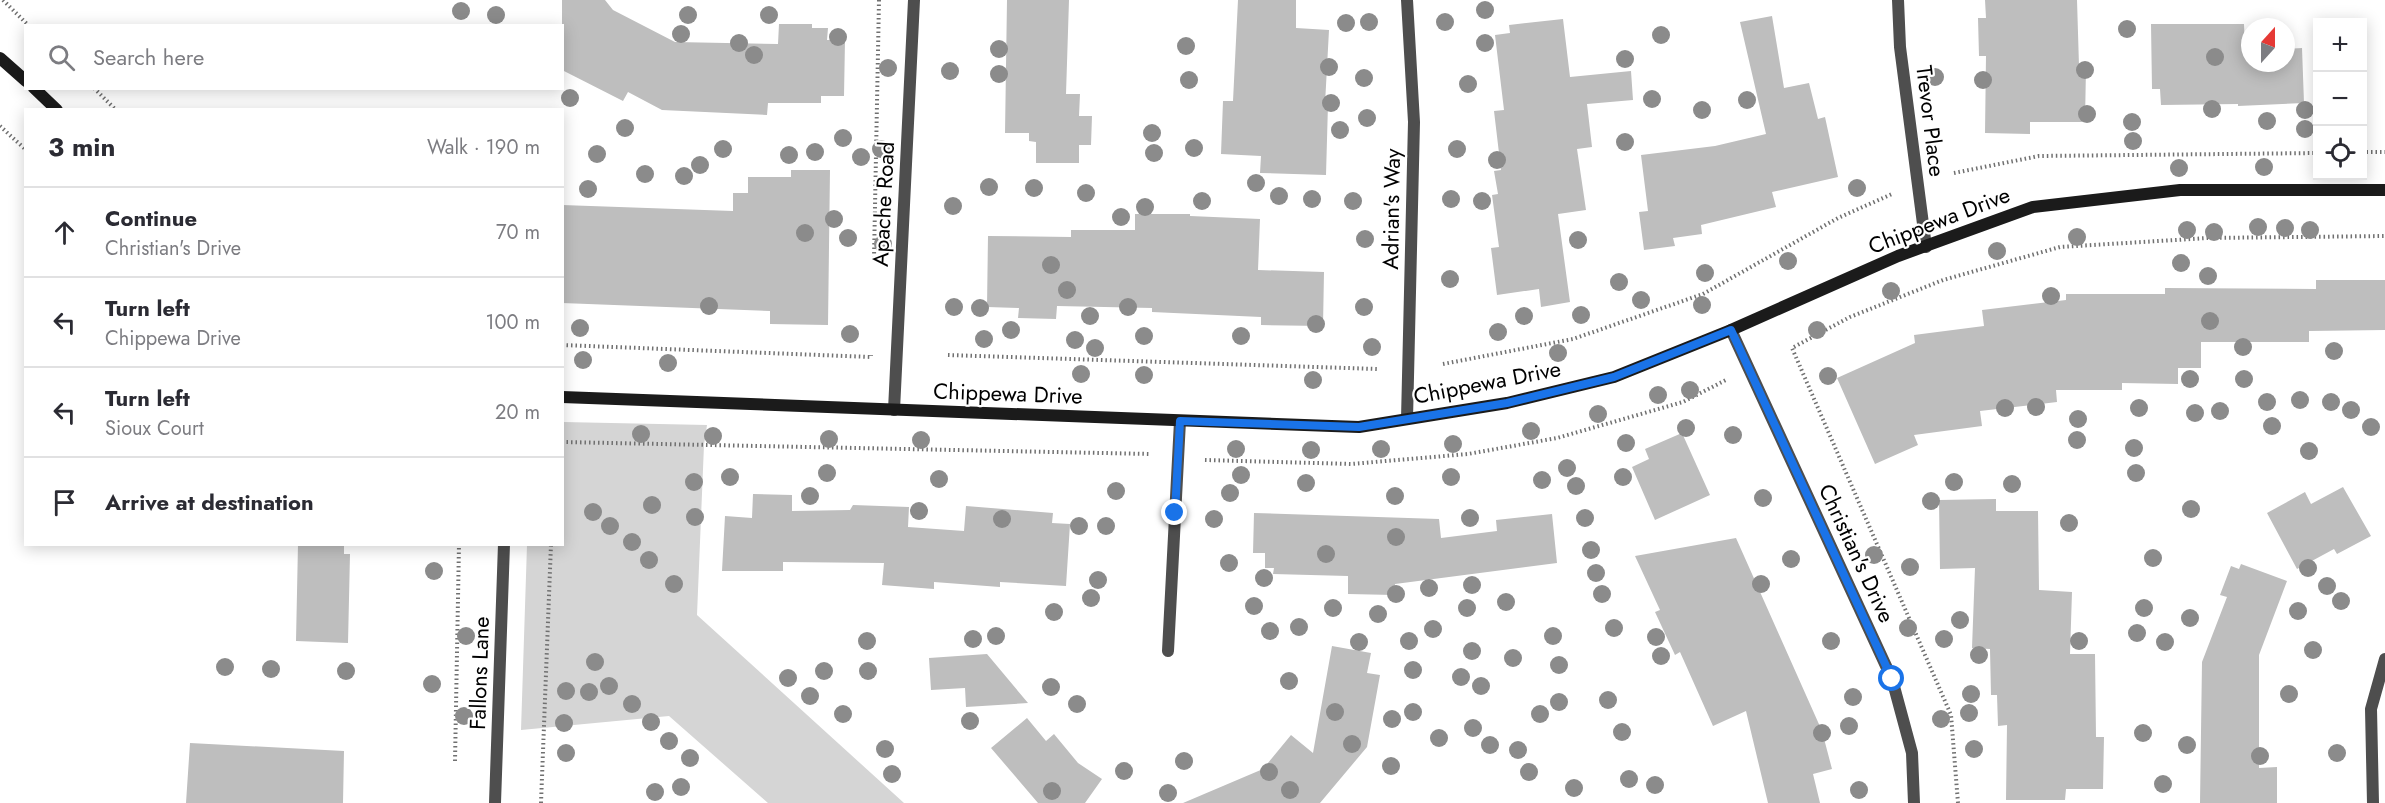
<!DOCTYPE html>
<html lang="en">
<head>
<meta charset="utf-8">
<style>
  :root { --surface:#fff; --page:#f2f2f3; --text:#2b2b33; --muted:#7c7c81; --line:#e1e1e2 }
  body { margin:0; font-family:Jost,sans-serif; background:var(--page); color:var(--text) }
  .controls { position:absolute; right:18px; top:18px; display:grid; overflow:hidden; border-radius:0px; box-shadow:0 3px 15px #0003 }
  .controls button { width:54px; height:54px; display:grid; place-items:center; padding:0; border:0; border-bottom:2px solid var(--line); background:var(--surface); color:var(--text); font:30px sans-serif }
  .compass { position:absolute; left:2241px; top:18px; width:54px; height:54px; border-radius:50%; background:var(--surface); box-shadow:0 3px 15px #0003; rotate:21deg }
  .stop { position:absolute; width:18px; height:18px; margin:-14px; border:4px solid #1a73e8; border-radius:50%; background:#fff }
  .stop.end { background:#1a73e8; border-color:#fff; box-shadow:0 2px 6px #0008 }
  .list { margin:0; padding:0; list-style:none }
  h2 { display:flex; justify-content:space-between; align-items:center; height:78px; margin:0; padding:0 24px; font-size:26px }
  h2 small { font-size:20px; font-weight:400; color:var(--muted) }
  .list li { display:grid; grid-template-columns:39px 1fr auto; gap:18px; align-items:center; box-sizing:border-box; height:90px; padding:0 24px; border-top:2px solid var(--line) }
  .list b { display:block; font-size:22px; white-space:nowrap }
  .list p { margin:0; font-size:20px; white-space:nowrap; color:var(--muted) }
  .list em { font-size:20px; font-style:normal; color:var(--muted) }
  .icon { flex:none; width:33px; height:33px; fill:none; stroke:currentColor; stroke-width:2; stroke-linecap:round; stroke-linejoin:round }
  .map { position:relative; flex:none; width:2385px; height:803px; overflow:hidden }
  .search { position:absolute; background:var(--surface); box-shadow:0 3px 15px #0003; left:24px; top:24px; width:540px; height:66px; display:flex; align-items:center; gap:15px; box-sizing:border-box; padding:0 21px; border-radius:0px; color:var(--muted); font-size:22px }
  .panel { position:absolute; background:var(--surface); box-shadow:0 3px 15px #0003; left:24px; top:108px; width:540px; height:438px; border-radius:0px }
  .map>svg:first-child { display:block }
  .green { fill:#d5d5d5 }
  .building { fill:#bebebe }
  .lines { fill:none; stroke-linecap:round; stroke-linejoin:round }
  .path { stroke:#707070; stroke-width:4; stroke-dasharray:1.5 3; stroke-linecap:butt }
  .street { stroke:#4e4e4e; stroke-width:12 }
  .secondary { stroke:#1b1b1b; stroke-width:12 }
  .tree { fill:#8b8b8b }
  .route { stroke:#1a73e8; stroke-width:8 }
  .labels { text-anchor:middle; stroke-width:4.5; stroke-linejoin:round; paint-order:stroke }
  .street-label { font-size:22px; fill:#000; stroke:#fff }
</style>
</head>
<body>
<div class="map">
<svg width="2385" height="803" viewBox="0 0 2385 803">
  <rect width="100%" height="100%" fill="#fff"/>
  <path class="green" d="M563 422 707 425 704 445 697 615 904 803H768L669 716 521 730 527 545 562 544Z"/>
  <path class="building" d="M562 0H605L613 10 675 42 778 44 779 24H812V28H828L827 40H845L844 96H821V103H768L767 115 662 110 628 92 623 101 562 70Z
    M1007 0H1069L1066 94H1080L1079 116H1092L1091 145H1079V163H1036V142L1029 141V133H1005Z
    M1238 0H1296V28L1329 30 1325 104H1328L1326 175 1260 173 1261 156 1221 154 1223 101H1233Z
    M1985 0H2077L2079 66 2086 67 2085 122H2030V134L1985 133 1986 56H1979L1978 18H1986Z
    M1772 16 1784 88 1809 83 1818 119 1825 117 1838 177 1772 192 1776 207 1701 225 1702 234 1673 238 1675 246 1644 250 1639 212 1648 211 1641 155 1715 146 1766 134 1740 22Z
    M1563 19 1570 77 1631 71 1633 100 1587 104 1592 147 1577 149 1586 210 1558 214 1570 302 1541 307 1539 289 1497 295 1491 248 1499 247 1492 195 1498 194 1494 171 1501 170 1494 111 1504 110 1495 35 1510 33 1509 25Z
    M2151 24H2244L2245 51H2250V63H2286V49L2302 48 2304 103 2238 106V104L2161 105 2160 89H2152Z
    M791 170H830L828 325 770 324V311L562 303V205L733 211V193H748V177H791Z
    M1135 214H1190V216L1260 219 1258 270 1324 272 1323 326 1261 325V317L1152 312V308L1057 306 1056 319 1018 318 1019 308 987 307 988 236 1071 237V230H1135Z
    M2316 280H2385V330L2309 331V342H2201V368H2178V384L2122 383V390H2056L2057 402 1980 411 1982 426 1914 435 1918 445 1875 464 1837 378 1915 343 1914 335 1984 326 1982 310 2066 300V294H2165V288L2316 289Z
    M1682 433 1710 495 1655 520 1632 467 1649 459 1645 449Z
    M2343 487 2371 536 2337 554 2334 549 2297 569 2267 513 2305 492 2311 504Z
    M753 494 792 495V511L850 510 853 505 909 507 908 527 964 531 966 506 1053 513 1052 523 1070 524 1066 586 1000 582V587L934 582V589L882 585 884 563 783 562V571H722L725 516 752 518Z
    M1996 499V511H2038L2039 590 2072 592 2070 654H2095L2096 737H2104L2103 789H2066L2065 800H2006L2007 725 1998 726 1997 695H1991L1990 649 1972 648 1975 568 1940 569 1939 500Z
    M1254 513 1439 519 1441 538 1497 531 1496 520 1552 514 1557 563 1395 584 1394 595 1348 594V576L1273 574 1274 568H1265V553H1253Z
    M1736 538 1822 731 1832 769 1813 774 1820 803H1768L1746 711 1713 726 1680 652 1675 655 1655 612 1660 610 1635 556Z
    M298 544H344V554H350L348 643 296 641Z
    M2241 564 2287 581 2259 655V768L2277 767V803H2200L2202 662 2227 597 2220 595 2231 566 2239 569Z
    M1332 646 1371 653 1367 673 1380 675 1367 747 1320 803H1183L1263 769 1291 735 1313 753Z
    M987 654 1028 703 966 707 965 688 931 690 929 658Z
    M1027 718 1046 741 1054 734 1078 763 1102 779 1085 803H1038L991 748Z
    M190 743 344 751 343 803H186Z"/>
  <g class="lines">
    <path class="path" d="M3 0 29 26
      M94 88 116 110
      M0 126 26 150
      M2362 152H2385
      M1954 173 2039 156 2318 153
      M874 258 879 0
      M562 345 871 357V355
      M948 355 1377 369
      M1443 364 1573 339 1703 294 1838 218 1892 194
      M562 442 1151 454
      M1205 460 1351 464 1468 454 1557 438 1683 402 1726 380
      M455 761 459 544
      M541 803 551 544
      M1958 803 1951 715 1792 348 1850 317 1943 280 2060 247 2208 238 2385 236"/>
    <path class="street" d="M1407 0 1414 122 1407 419
      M1898 0 1900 47 1926 247
      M1731 330 1892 679 1912 753 1914 803
      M894 410 914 0
      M1168 651 1180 421
      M495 803 504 544
      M2373 803 2371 709 2385 659"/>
    <path class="secondary" d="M0 58 26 81
      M34 88 57 110
      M562 397 1359 427 1507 403 1614 377 1731 330 1898 256 2033 207 2180 190H2385"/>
  </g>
  <g class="tree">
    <circle cx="1485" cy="10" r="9"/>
    <circle cx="461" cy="11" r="9"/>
    <circle cx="496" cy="15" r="9"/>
    <circle cx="688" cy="15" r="9"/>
    <circle cx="769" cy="15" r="9"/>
    <circle cx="1369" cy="22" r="9"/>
    <circle cx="1445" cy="22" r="9"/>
    <circle cx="1346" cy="23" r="9"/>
    <circle cx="2127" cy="29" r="9"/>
    <circle cx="681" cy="34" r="9"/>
    <circle cx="1661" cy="35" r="9"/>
    <circle cx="838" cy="37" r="9"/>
    <circle cx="739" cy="43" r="9"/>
    <circle cx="1485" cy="43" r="9"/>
    <circle cx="1186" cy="46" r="9"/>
    <circle cx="999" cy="49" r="9"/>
    <circle cx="754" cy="55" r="9"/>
    <circle cx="2215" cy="57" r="9"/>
    <circle cx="1625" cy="59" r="9"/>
    <circle cx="1329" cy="67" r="9"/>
    <circle cx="888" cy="68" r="9"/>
    <circle cx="2085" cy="70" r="9"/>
    <circle cx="950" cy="71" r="9"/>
    <circle cx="999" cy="74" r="9"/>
    <circle cx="1935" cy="77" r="9"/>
    <circle cx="1364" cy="78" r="9"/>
    <circle cx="1189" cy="80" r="9"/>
    <circle cx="1983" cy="80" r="9"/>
    <circle cx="1468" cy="84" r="9"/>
    <circle cx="570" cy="98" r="9"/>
    <circle cx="1652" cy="99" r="9"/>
    <circle cx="1747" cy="100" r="9"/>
    <circle cx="1331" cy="103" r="9"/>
    <circle cx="2212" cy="109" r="9"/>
    <circle cx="1702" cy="110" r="9"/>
    <circle cx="2305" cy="110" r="9"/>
    <circle cx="2087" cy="114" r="9"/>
    <circle cx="1367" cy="118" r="9"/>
    <circle cx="2267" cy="121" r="9"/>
    <circle cx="2132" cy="122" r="9"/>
    <circle cx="625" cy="128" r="9"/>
    <circle cx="2305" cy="129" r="9"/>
    <circle cx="1340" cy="130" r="9"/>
    <circle cx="1152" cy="133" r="9"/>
    <circle cx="843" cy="138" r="9"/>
    <circle cx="2133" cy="141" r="9"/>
    <circle cx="1625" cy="142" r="9"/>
    <circle cx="1194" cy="148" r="9"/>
    <circle cx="723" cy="149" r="9"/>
    <circle cx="881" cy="149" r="9"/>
    <circle cx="1457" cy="149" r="9"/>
    <circle cx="815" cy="152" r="9"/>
    <circle cx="1154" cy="153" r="9"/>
    <circle cx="597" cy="154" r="9"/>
    <circle cx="789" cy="155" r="9"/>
    <circle cx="861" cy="157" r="9"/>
    <circle cx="1497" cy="160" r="9"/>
    <circle cx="700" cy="165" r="9"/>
    <circle cx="2264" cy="167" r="9"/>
    <circle cx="2179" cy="168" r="9"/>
    <circle cx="645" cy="174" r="9"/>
    <circle cx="684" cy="176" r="9"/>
    <circle cx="1256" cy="183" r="9"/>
    <circle cx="989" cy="187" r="9"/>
    <circle cx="1034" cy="188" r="9"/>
    <circle cx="1857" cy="188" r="9"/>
    <circle cx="588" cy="189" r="9"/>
    <circle cx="1086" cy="193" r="9"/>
    <circle cx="1279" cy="196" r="9"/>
    <circle cx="1312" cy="199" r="9"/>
    <circle cx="1451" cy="199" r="9"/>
    <circle cx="1202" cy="201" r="9"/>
    <circle cx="1353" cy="201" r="9"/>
    <circle cx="1482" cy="201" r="9"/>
    <circle cx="953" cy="206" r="9"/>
    <circle cx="1145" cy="207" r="9"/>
    <circle cx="1121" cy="217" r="9"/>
    <circle cx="834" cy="219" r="9"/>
    <circle cx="2258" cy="227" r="9"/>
    <circle cx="2285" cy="228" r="9"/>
    <circle cx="2187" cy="230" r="9"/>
    <circle cx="2310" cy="230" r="9"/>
    <circle cx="2214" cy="232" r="9"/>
    <circle cx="805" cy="233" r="9"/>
    <circle cx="2077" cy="237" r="9"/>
    <circle cx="848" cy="238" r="9"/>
    <circle cx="1365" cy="239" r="9"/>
    <circle cx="1578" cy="240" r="9"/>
    <circle cx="883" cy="244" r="9"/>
    <circle cx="1997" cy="251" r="9"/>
    <circle cx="1788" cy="261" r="9"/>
    <circle cx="2181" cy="263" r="9"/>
    <circle cx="1051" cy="265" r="9"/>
    <circle cx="1705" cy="273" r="9"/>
    <circle cx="2208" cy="276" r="9"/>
    <circle cx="1450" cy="279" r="9"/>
    <circle cx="1619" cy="282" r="9"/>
    <circle cx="1067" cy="290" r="9"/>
    <circle cx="1891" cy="291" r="9"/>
    <circle cx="2051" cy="296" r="9"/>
    <circle cx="1641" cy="300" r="9"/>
    <circle cx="1702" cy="305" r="9"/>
    <circle cx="709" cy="306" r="9"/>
    <circle cx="954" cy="307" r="9"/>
    <circle cx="1128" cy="307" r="9"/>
    <circle cx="1364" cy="307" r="9"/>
    <circle cx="980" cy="308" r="9"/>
    <circle cx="1581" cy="315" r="9"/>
    <circle cx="1090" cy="316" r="9"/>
    <circle cx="1524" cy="316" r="9"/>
    <circle cx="2210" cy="321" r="9"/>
    <circle cx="1316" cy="324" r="9"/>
    <circle cx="580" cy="328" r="9"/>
    <circle cx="1011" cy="330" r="9"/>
    <circle cx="1817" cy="330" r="9"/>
    <circle cx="1498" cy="332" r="9"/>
    <circle cx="850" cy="334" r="9"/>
    <circle cx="1144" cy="336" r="9"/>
    <circle cx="1241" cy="336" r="9"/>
    <circle cx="984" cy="339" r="9"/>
    <circle cx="1075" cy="340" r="9"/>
    <circle cx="1372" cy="347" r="9"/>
    <circle cx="2243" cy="347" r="9"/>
    <circle cx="1095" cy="348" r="9"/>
    <circle cx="2334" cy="351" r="9"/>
    <circle cx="1558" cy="353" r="9"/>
    <circle cx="583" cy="360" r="9"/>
    <circle cx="668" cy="363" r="9"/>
    <circle cx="1081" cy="374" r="9"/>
    <circle cx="1144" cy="375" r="9"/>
    <circle cx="1828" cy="376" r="9"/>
    <circle cx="2190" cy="379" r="9"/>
    <circle cx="2244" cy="379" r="9"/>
    <circle cx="1313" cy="380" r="9"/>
    <circle cx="1690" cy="390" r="9"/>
    <circle cx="1658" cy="395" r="9"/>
    <circle cx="2300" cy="400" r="9"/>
    <circle cx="2267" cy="402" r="9"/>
    <circle cx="2331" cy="402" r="9"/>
    <circle cx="2036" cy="407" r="9"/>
    <circle cx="2005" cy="408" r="9"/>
    <circle cx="2139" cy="408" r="9"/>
    <circle cx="2351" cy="410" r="9"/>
    <circle cx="2220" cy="411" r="9"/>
    <circle cx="2195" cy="413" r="9"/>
    <circle cx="1598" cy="414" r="9"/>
    <circle cx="2078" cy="419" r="9"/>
    <circle cx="2272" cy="426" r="9"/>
    <circle cx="2371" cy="427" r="9"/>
    <circle cx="1686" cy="428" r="9"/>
    <circle cx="1531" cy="431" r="9"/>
    <circle cx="641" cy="434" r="9"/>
    <circle cx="1733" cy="435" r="9"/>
    <circle cx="713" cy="436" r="9"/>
    <circle cx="829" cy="439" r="9"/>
    <circle cx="921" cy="440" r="9"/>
    <circle cx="2077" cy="440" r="9"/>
    <circle cx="1626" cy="443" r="9"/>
    <circle cx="1453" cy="444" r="9"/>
    <circle cx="2134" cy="448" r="9"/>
    <circle cx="1236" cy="449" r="9"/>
    <circle cx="1381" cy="449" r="9"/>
    <circle cx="1311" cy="450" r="9"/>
    <circle cx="2309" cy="451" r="9"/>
    <circle cx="1567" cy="468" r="9"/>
    <circle cx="827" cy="473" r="9"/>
    <circle cx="2136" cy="473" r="9"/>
    <circle cx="1241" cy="475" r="9"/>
    <circle cx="730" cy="477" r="9"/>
    <circle cx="1451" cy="477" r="9"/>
    <circle cx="1623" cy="477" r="9"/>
    <circle cx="939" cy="479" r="9"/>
    <circle cx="1542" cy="480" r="9"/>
    <circle cx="694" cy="482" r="9"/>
    <circle cx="1954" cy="482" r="9"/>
    <circle cx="1306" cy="483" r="9"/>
    <circle cx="2012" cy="484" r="9"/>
    <circle cx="1576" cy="486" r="9"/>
    <circle cx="1116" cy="491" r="9"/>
    <circle cx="1230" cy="493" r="9"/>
    <circle cx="810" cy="496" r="9"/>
    <circle cx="1395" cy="496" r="9"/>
    <circle cx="1763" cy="498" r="9"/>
    <circle cx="1931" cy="501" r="9"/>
    <circle cx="652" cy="505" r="9"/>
    <circle cx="2191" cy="509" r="9"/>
    <circle cx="919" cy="511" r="9"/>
    <circle cx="593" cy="512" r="9"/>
    <circle cx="695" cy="517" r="9"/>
    <circle cx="1470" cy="518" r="9"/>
    <circle cx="1585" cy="518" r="9"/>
    <circle cx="1002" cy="519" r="9"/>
    <circle cx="1214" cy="519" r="9"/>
    <circle cx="2069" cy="523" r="9"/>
    <circle cx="610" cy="526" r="9"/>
    <circle cx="1079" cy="526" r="9"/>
    <circle cx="1106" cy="526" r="9"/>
    <circle cx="1396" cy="537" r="9"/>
    <circle cx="632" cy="542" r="9"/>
    <circle cx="1591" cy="550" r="9"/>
    <circle cx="1326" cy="554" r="9"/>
    <circle cx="1874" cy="555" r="9"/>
    <circle cx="2153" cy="558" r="9"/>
    <circle cx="1791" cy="559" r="9"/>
    <circle cx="649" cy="560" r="9"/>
    <circle cx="1229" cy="563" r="9"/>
    <circle cx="1910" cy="567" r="9"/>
    <circle cx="2308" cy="568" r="9"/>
    <circle cx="434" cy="571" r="9"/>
    <circle cx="1596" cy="573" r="9"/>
    <circle cx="1264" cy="578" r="9"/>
    <circle cx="1098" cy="580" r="9"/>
    <circle cx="674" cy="584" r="9"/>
    <circle cx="1761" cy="584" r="9"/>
    <circle cx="1472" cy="585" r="9"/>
    <circle cx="2327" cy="586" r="9"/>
    <circle cx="1429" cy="588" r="9"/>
    <circle cx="1396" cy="594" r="9"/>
    <circle cx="1602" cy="594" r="9"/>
    <circle cx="1091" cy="598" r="9"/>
    <circle cx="2341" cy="601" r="9"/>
    <circle cx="1506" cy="602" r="9"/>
    <circle cx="1254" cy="606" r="9"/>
    <circle cx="1333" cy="608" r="9"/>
    <circle cx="1467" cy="608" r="9"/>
    <circle cx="2144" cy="608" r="9"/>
    <circle cx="2298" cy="611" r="9"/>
    <circle cx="1054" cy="612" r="9"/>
    <circle cx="1378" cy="614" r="9"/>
    <circle cx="2190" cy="618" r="9"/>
    <circle cx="1960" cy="620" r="9"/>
    <circle cx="1299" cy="627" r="9"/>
    <circle cx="1614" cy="628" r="9"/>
    <circle cx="1908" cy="628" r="9"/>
    <circle cx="1433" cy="629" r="9"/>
    <circle cx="1270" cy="631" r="9"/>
    <circle cx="2137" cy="633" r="9"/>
    <circle cx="466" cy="636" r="9"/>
    <circle cx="996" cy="636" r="9"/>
    <circle cx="1553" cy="636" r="9"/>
    <circle cx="1656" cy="637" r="9"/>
    <circle cx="973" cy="639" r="9"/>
    <circle cx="1944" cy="639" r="9"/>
    <circle cx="867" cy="641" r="9"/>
    <circle cx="1409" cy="641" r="9"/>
    <circle cx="1831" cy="641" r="9"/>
    <circle cx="2079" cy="641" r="9"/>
    <circle cx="1359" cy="642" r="9"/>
    <circle cx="2165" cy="642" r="9"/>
    <circle cx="2313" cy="650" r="9"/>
    <circle cx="1472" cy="651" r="9"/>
    <circle cx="1979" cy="655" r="9"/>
    <circle cx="1661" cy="656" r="9"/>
    <circle cx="1513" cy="658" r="9"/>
    <circle cx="595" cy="662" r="9"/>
    <circle cx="1559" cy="665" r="9"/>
    <circle cx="225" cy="667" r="9"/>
    <circle cx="271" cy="669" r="9"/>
    <circle cx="1413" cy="670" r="9"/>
    <circle cx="346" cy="671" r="9"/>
    <circle cx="824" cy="671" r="9"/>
    <circle cx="868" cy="671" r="9"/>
    <circle cx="1461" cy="677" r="9"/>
    <circle cx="788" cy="678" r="9"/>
    <circle cx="1289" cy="681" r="9"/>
    <circle cx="432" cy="684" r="9"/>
    <circle cx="609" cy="686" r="9"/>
    <circle cx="1481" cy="686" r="9"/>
    <circle cx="1051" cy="687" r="9"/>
    <circle cx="566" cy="691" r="9"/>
    <circle cx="589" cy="692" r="9"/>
    <circle cx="1971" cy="694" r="9"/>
    <circle cx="2289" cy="694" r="9"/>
    <circle cx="810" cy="696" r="9"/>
    <circle cx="1853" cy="697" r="9"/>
    <circle cx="1608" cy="700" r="9"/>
    <circle cx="1559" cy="702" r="9"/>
    <circle cx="632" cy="704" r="9"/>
    <circle cx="1077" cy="704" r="9"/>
    <circle cx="1335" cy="712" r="9"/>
    <circle cx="1413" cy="712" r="9"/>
    <circle cx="1969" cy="713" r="9"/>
    <circle cx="843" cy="714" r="9"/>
    <circle cx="1540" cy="714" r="9"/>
    <circle cx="464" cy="716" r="9"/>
    <circle cx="1392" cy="719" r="9"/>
    <circle cx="1941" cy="719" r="9"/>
    <circle cx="970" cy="721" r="9"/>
    <circle cx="651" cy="722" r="9"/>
    <circle cx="564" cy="723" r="9"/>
    <circle cx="1849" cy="726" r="9"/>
    <circle cx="1473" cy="728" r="9"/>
    <circle cx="1622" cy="732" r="9"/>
    <circle cx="1822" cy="733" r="9"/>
    <circle cx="2143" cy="733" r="9"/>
    <circle cx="1439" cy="738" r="9"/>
    <circle cx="669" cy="741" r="9"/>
    <circle cx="1352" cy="744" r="9"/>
    <circle cx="1490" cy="745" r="9"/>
    <circle cx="2187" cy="745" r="9"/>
    <circle cx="885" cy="749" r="9"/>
    <circle cx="1974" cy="749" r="9"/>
    <circle cx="1518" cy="750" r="9"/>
    <circle cx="566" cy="753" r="9"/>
    <circle cx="2337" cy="753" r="9"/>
    <circle cx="2260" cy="756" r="9"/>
    <circle cx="690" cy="758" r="9"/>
    <circle cx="1184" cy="761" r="9"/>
    <circle cx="1391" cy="766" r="9"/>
    <circle cx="1124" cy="771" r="9"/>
    <circle cx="1269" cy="772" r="9"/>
    <circle cx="1529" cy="772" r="9"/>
    <circle cx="892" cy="774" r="9"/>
    <circle cx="1629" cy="779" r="9"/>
    <circle cx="2163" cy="784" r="9"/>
    <circle cx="1655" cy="785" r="9"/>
    <circle cx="681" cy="787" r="9"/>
    <circle cx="1574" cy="788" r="9"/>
    <circle cx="1290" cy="790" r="9"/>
    <circle cx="1859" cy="790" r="9"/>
    <circle cx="1052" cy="791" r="9"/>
    <circle cx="655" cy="792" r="9"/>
    <circle cx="1168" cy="793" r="9"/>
  </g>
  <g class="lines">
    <path class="route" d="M1175 513 1180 421 1359 427 1507 403 1614 377 1731 330 1892 679"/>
  </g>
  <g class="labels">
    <g class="street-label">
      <text transform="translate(1931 121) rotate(83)" y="8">Trevor Place</text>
      <text transform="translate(883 204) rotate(-87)" y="8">Apache Road</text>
      <text transform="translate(1391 209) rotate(-89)" y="8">Adrian's Way</text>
      <text transform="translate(1939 220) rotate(-21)" y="8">Chippewa Drive</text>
      <text transform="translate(1487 382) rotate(-11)" y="8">Chippewa Drive</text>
      <text transform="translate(1008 393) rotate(2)" y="8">Chippewa Drive</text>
      <text transform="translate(1857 553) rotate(65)" y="8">Christian's Drive</text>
      <text transform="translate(479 673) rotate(-88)" y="8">Fallons Lane</text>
    </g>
  </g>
</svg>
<div class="controls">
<button>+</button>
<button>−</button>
<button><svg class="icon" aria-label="locate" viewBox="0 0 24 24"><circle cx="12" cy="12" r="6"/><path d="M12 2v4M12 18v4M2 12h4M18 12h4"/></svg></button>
</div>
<svg class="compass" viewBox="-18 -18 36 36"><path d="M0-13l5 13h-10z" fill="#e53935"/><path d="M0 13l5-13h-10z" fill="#7c7c81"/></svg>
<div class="stop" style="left:1892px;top:679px"></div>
<div class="stop end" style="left:1175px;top:513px"></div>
<div class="search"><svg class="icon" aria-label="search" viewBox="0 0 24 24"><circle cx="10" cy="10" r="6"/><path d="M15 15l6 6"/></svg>Search here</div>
<section class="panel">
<h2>3 min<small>Walk · 190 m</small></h2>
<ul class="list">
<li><svg class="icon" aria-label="ahead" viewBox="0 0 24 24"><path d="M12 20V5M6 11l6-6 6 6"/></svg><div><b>Continue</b><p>Christian's Drive</p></div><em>70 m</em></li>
<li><svg class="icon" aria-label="left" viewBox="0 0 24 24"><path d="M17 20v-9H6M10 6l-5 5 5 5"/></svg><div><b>Turn left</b><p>Chippewa Drive</p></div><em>100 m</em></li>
<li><svg class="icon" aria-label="left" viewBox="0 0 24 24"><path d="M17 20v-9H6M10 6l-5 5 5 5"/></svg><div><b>Turn left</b><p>Sioux Court</p></div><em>20 m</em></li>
<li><svg class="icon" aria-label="arrive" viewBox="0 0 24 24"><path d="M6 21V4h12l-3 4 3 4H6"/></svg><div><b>Arrive at destination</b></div></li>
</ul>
</section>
</div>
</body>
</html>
